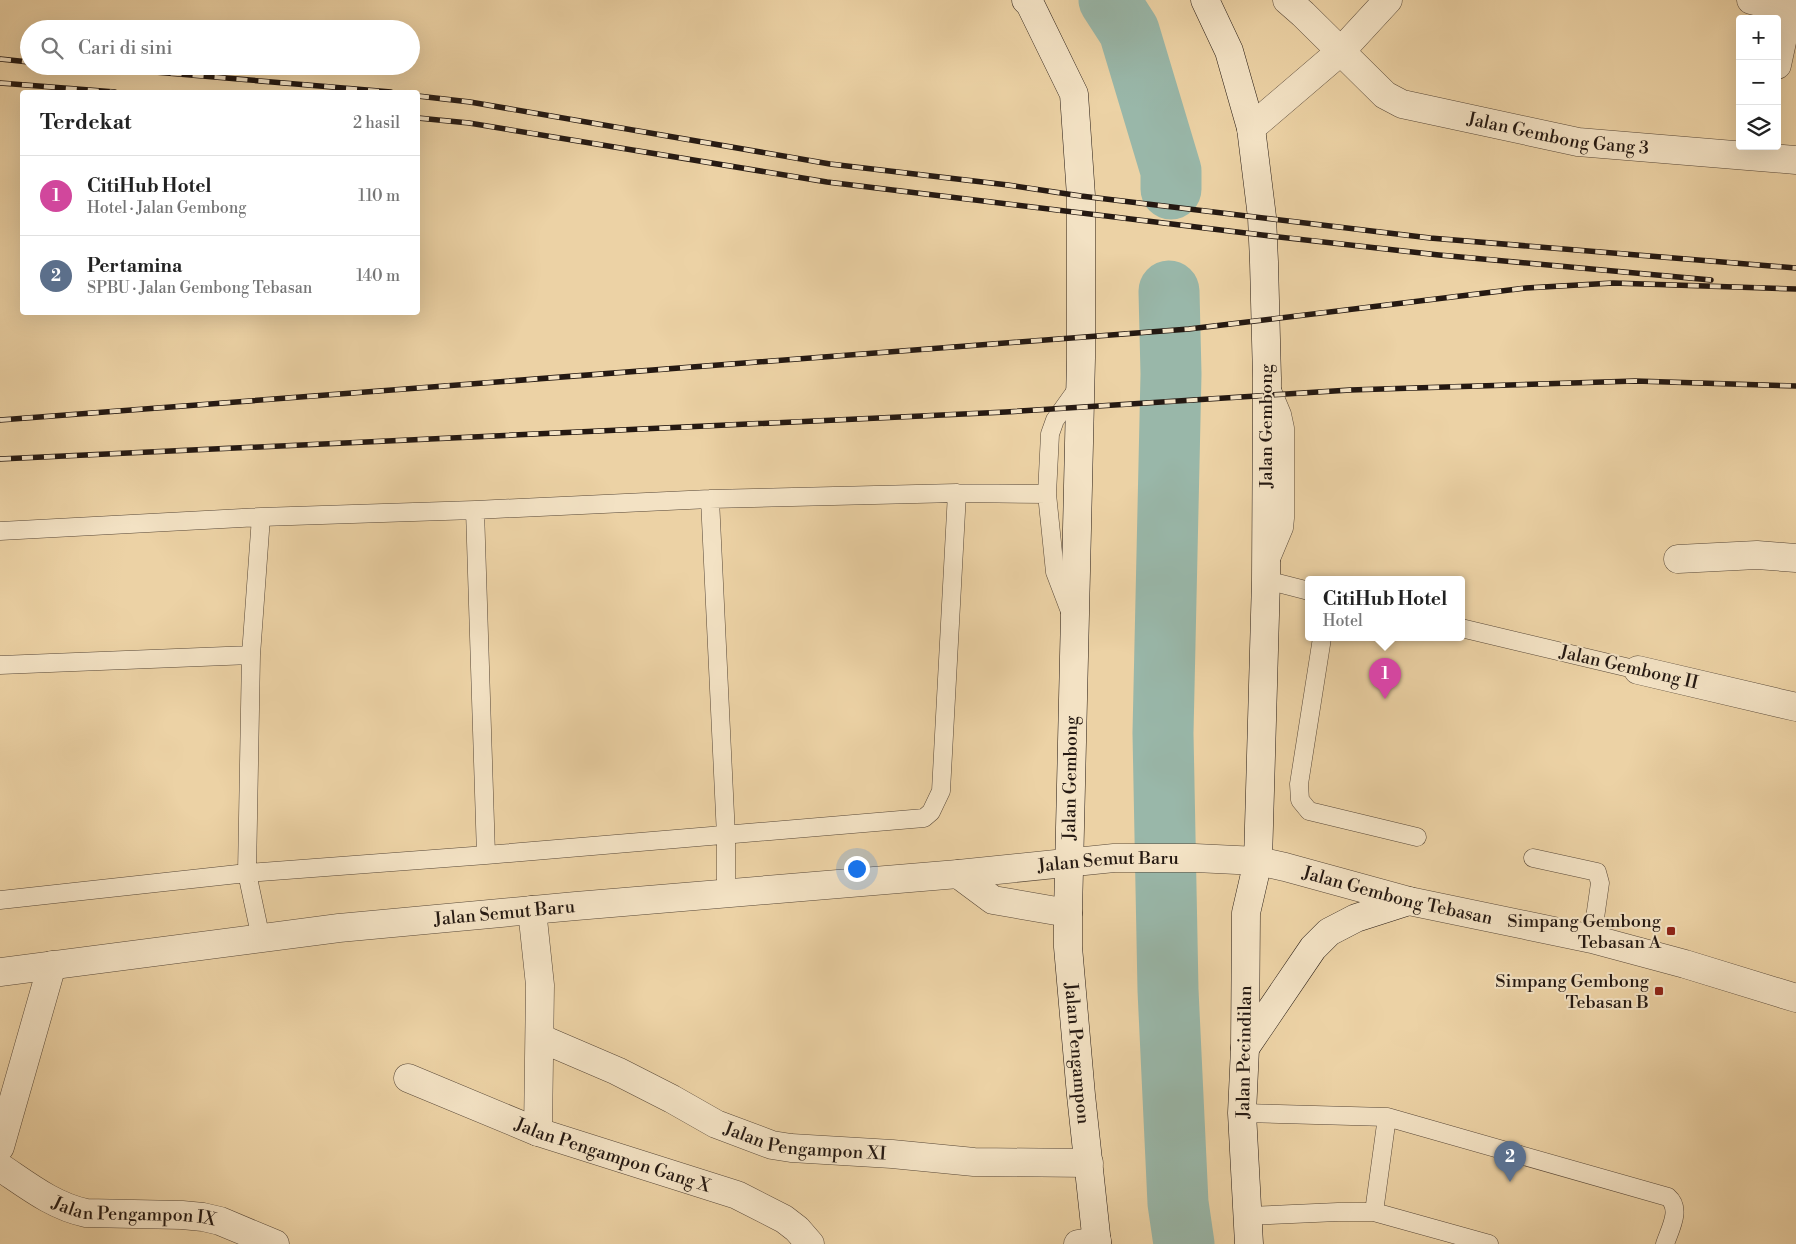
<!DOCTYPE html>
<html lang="id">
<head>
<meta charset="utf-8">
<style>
  :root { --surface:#fff; --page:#f6f6f6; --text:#222; --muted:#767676; --line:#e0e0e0; --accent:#111827 }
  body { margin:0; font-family:"Libre Bodoni",serif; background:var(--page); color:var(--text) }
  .controls { position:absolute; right:15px; top:15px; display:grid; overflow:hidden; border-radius:5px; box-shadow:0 5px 20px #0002 }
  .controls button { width:45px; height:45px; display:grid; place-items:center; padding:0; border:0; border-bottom:1px solid var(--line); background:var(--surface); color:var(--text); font:25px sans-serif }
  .you { position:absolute; left:856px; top:868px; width:18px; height:18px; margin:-12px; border:4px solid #fff; border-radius:50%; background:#1a73e8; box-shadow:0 0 0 8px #1a73e833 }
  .badge { display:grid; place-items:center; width:32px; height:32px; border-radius:50%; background:var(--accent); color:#fff; font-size:16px; font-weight:700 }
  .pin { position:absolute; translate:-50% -41px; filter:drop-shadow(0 1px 2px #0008) }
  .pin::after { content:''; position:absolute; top:26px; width:18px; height:15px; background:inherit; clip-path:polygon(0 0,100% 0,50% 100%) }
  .popup { position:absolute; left:1305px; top:576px; width:160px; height:65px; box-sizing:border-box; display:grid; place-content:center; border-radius:5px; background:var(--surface); filter:drop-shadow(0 1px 4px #0005); font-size:16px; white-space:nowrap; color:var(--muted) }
  .popup b { font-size:19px; color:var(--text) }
  .popup::after { content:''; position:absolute; left:50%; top:100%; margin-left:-10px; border:10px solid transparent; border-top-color:var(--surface) }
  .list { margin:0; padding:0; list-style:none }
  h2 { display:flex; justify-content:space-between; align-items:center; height:65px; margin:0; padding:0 20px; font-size:21px }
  h2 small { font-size:16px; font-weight:400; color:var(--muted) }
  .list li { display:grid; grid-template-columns:32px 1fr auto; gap:15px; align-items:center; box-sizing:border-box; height:80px; padding:0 20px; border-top:1px solid var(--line) }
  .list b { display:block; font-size:19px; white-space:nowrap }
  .list p { margin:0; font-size:16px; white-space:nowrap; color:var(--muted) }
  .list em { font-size:16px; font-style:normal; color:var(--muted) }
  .icon { flex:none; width:28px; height:28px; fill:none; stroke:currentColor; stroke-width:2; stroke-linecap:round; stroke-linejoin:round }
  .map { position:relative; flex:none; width:1796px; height:1244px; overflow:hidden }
  .search { position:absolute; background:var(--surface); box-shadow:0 5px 20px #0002; left:20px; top:20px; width:400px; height:55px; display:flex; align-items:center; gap:12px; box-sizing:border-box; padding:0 18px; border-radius:28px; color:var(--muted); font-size:19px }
  .panel { position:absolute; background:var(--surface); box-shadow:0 5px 20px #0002; left:20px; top:90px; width:400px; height:225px; border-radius:5px }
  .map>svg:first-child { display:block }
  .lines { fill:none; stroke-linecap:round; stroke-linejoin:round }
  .river { stroke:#99b7a9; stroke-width:61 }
  .service-casing { stroke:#574737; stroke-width:19 }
  .minor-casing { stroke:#574737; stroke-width:29 }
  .tertiary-casing { stroke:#574737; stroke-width:29 }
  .secondary-casing { stroke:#251912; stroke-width:29 }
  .service { stroke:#f3e2c4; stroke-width:18 }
  .minor { stroke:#f3e2c4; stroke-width:28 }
  .tertiary { stroke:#f3e2c4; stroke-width:28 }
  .secondary { stroke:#f3e2c4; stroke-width:28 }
  .rail-casing { stroke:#251912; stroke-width:5.5 }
  .rail { stroke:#f3e2c4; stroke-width:4; stroke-dasharray:11; stroke-linecap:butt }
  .poi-dot { fill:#8f2418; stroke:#f3e2c4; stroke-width:2 }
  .labels { text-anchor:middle; stroke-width:4; stroke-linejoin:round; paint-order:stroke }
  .street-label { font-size:18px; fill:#251912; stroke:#f3e2c4 }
  .poi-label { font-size:18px; fill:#251912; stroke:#f3e2c4; text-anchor:end }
</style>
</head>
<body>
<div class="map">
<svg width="1796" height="1244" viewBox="0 0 1796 1244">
  <rect width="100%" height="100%" fill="#ecd2a5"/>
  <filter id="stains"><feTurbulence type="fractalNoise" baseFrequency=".004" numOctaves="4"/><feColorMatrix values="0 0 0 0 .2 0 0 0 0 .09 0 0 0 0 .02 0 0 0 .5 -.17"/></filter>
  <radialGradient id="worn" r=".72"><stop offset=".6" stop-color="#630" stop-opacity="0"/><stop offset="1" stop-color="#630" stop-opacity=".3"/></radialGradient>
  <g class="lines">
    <path class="river" d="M1109 0 1129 31 1171 171V189
      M1169 291 1171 374 1163 733 1168 990 1178 1203 1184 1244"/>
    <g class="service-casing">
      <path id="service" d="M710 499 726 836V894
        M475 510 486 855
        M261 517 251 655 247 873 261 939
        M0 531 261 517 475 510 710 499 957 493 1047 494
        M1271 559 1284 528 1285 518V428L1282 414 1272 390
        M1266 580 1309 591
        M1071 614 1055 572 1047 494 1050 434 1055 420 1080 385
        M1461 628 1638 670
        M1322 638 1299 784 1300 800 1309 811 1417 837
        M0 665 251 655
        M1533 858 1597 872 1600 883 1592 939
        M0 900 247 873 486 855 924 818 931 812 941 791 957 493
        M1242 1113 1387 1117 1668 1197C1682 1209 1670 1229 1665 1244
        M1374 1212 1387 1117
        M1248 1216 1338 1212H1374L1489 1244"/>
    </g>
    <g class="minor-casing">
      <g id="minor">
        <path id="s1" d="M1287 0 1303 14 1385 95 1402 104 1578 142 1796 160"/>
        <path d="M1751 0 1789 10"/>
        <path d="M1777 65 1791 0"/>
        <path d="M1251 128 1341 51 1388 0"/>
        <path d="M1678 559 1757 555 1796 558"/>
        <path d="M1638 670 1796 707"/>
        <path d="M532 910 540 985 538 1132"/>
        <path id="s2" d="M540 1038 617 1071 672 1099 716 1124 772 1145 791 1148 892 1154 974 1162 1089 1163"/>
        <path id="s3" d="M408 1078 538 1132 737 1195 784 1219 797 1229 810 1244"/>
        <path d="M0 1147 52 965"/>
        <path id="s4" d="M0 1167C27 1185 53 1206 86 1213L182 1215 203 1217 220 1221 275 1244"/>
        <path d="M1078 1244 1097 1241"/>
      </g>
    </g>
    <g class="tertiary-casing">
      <g id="tertiary">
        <path d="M958 874 993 900 1068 913"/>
        <path id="s5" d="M0 972 339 928 576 906 958 874 1114 858H1195L1258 861 1285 867 1409 901 1592 939 1685 964 1796 998"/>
      </g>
    </g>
    <g class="secondary-casing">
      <g id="secondary">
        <path id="s6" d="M1026 0 1030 4 1074 94 1081 196V358L1068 913V947L1081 1095 1097 1244"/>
        <path d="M1205 0 1229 51 1251 128 1262 217 1264 262 1267 378 1266 580 1258 861 1246 913 1245 1048 1242 1113 1249 1244"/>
        <path d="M1245 1048 1313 948 1329 932 1356 918 1409 901"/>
      </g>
    </g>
    <use href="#service" class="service"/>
    <use href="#minor" class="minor"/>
    <use href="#tertiary" class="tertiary"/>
    <use href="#secondary" class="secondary"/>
    <g class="rail-casing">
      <path id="rail" d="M0 59 29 62
        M83 66 391 92
        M0 83 115 92
        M418 96 470 102 830 164 1008 185 1081 196 1430 238 1796 268
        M418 118 469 123 827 182 1262 235 1439 255 1711 280
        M0 420 1189 329 1526 288 1613 283 1796 289
        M0 459 1006 412 1350 390 1635 381 1796 386"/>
    </g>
    <use href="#rail" class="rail"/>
  </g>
  <g class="poi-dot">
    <rect x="1666" y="926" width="10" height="10" rx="2.5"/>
    <rect x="1654" y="986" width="10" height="10" rx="2.5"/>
  </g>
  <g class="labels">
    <g class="street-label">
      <text dy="6" stroke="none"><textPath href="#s1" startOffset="315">Jalan Gembong Gang 3</textPath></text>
      <text transform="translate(1266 426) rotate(-90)" y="6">Jalan Gembong</text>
      <text transform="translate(1629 667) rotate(13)" y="6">Jalan Gembong II</text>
      <text transform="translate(1070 778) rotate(-89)" y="6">Jalan Gembong</text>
      <text dy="6" stroke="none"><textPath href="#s5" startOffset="1114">Jalan Semut Baru</textPath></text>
      <text dy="6" stroke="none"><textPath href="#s5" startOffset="1408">Jalan Gembong Tebasan</textPath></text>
      <text dy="6" stroke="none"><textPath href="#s5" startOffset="508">Jalan Semut Baru</textPath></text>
      <text transform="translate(1244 1052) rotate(-89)" y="6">Jalan Pecindilan</text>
      <text dy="6" stroke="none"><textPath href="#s6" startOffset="1066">Jalan Pengampon</textPath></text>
      <text dy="6" stroke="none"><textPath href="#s2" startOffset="288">Jalan Pengampon XI</textPath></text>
      <text dy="6" stroke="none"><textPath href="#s3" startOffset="219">Jalan Pengampon Gang X</textPath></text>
      <text dy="6" stroke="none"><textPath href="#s4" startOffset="146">Jalan Pengampon IX</textPath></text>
    </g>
    <g class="poi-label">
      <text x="1661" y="927">Simpang Gembong<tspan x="1661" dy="21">Tebasan A</tspan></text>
      <text x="1649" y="987">Simpang Gembong<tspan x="1649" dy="21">Tebasan B</tspan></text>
    </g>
  </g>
  <rect width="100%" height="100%" filter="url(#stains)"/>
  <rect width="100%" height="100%" fill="url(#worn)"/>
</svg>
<div class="controls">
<button>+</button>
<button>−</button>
<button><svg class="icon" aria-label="layers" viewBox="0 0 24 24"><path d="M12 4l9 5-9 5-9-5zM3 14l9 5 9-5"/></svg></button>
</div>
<div class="you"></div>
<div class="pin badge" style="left:1385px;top:699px;background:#d1479c">1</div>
<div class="popup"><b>CitiHub Hotel</b>Hotel</div>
<div class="pin badge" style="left:1510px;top:1182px;background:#5c6f8a">2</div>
<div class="search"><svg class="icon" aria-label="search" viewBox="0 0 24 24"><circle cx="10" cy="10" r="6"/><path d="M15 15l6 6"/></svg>Cari di sini</div>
<section class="panel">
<h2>Terdekat<small>2 hasil</small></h2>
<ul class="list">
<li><span class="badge" style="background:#d1479c">1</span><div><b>CitiHub Hotel</b><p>Hotel · Jalan Gembong</p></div><em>110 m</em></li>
<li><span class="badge" style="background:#5c6f8a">2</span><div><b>Pertamina</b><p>SPBU · Jalan Gembong Tebasan</p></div><em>140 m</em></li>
</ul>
</section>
</div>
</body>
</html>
